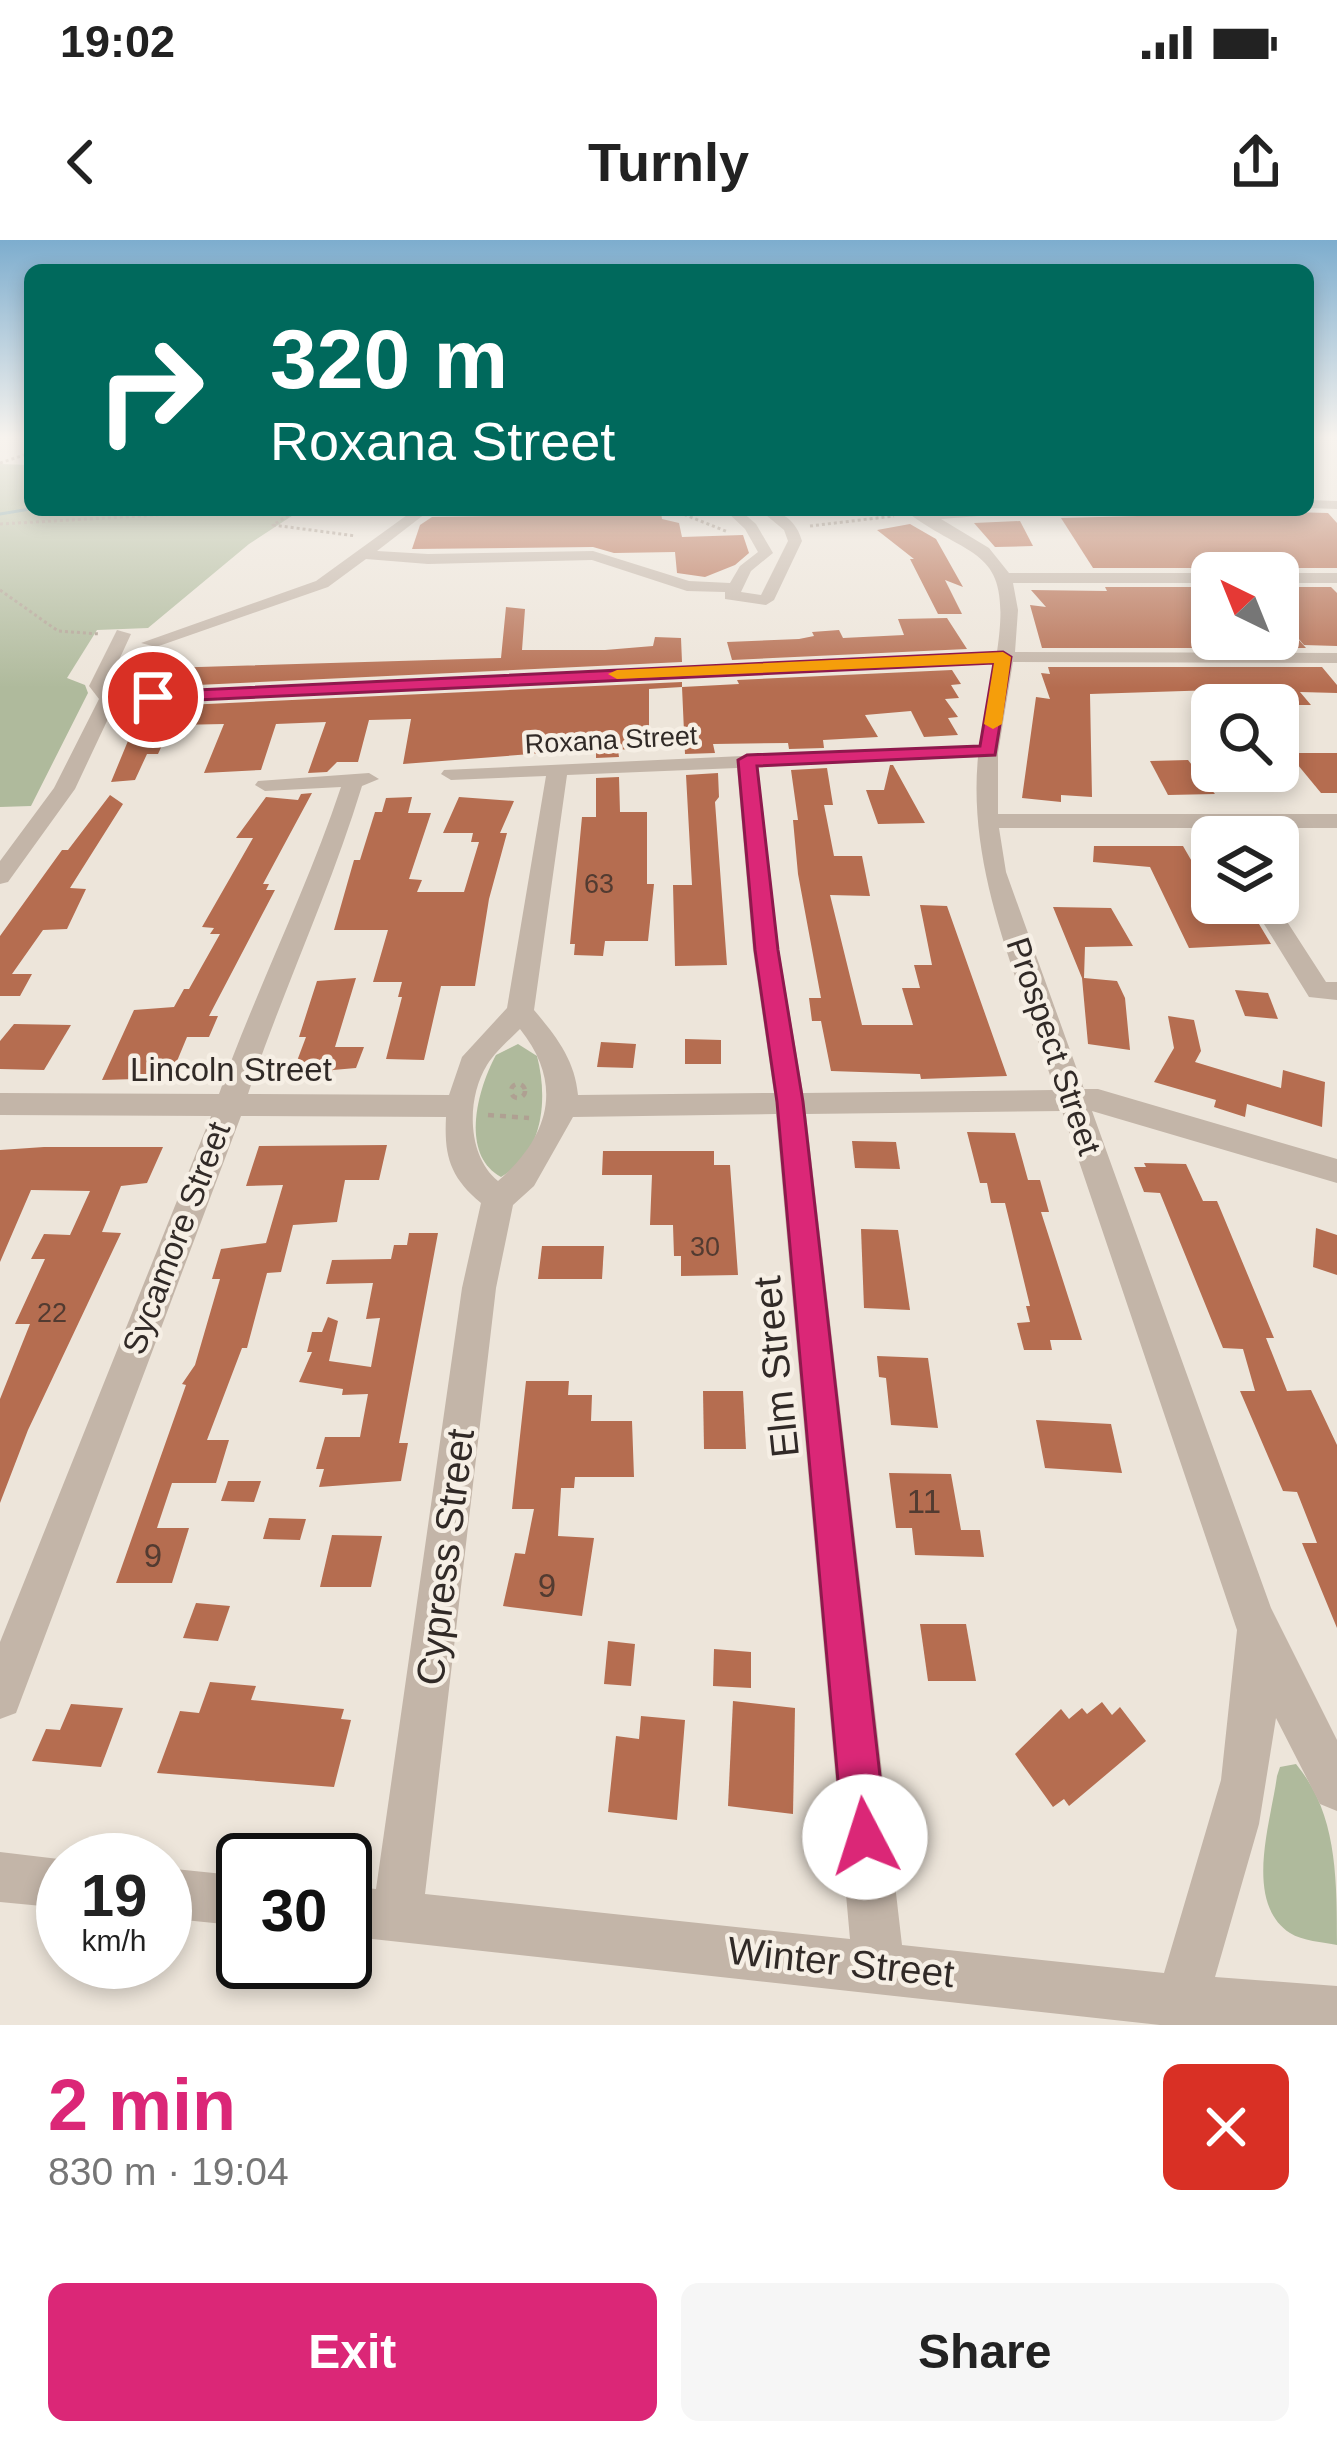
<!DOCTYPE html>
<html lang="en">
<head>
<meta charset="utf-8">
<style>
	:root { --surface:#fff; --page:#f6f6f6; --text:#222; --muted:#767676; --accent:#db2777 }
	body { margin:0; font-family:Arial,sans-serif; background:var(--page); color:var(--text); height:100vh; display:flex; flex-direction:column; font-size:45px; white-space:nowrap }
	* { box-sizing:border-box; margin:0 }
	p { font-size:39px; color:var(--muted) }
	.icon { flex:none; width:66px; height:66px; fill:none; stroke:currentColor; stroke-width:2; stroke-linecap:round; stroke-linejoin:round }
	.map { position:relative; height:1785px; overflow:hidden }
	.sheet { display:flex; flex-direction:column; background:var(--surface); flex:1 }
	.sheet>* { flex:none }
	.banner { position:absolute; left:24px; top:24px; width:1290px; height:252px; border-radius:18px; box-shadow:0 6px 18px #0003; background:#00695c; color:#fff; overflow:hidden }
	.needle { width:78px; rotate:317deg }
	.tools { position:absolute; left:1191px; top:312px; display:grid; gap:24px }
	.tools a { display:grid; place-items:center; width:108px; height:108px; border-radius:18px; background:var(--surface); box-shadow:0 6px 18px #0003; font-size:60px }
	.speed { position:absolute; left:36px; top:1593px; display:flex; gap:24px; font-size:60px; font-weight:700; text-align:center }
	.speed>* { display:grid; place-content:center; width:156px; height:156px; border-radius:50%; background:var(--surface); box-shadow:0 6px 18px #0003; line-height:1 }
	.speed small { font-size:30px; font-weight:400 }
	.speed .limit { border:6px solid #111; border-radius:18px; background:#fff; color:#111 }
	.pin { position:absolute; display:grid; place-items:center; width:102px; height:102px; color:#fff; margin:-51px; border:6px solid #fff; border-radius:50%; box-shadow:0 3px 12px #0007 }
	.me { position:absolute; width:132px; margin:-66px; rotate:355deg; stroke-linejoin:round; filter:drop-shadow(0 0 9px #0008) }
	.turn { display:flex; align-items:center; gap:42px; height:252px; padding:0 48px; font-size:54px }
	.turn .icon { width:156px; height:156px; stroke-width:2.5 }
	.turn b { display:block; font-size:84px; line-height:102px }
	.round { display:grid; place-items:center; flex:none; width:126px; height:126px; border-radius:18px; background:var(--page) }
	.summary { display:flex; align-items:center; justify-content:space-between; height:204px; padding:0 48px }
	h1 { font-size:72px; font-weight:700; line-height:90px; color:var(--accent) }
	.primary-button { display:flex; gap:24px; margin-top:auto; padding:24px 48px }
	.primary-button a { flex:1; height:138px; border-radius:18px; background:var(--accent); color:#fff; font-size:48px; font-weight:700; line-height:138px; text-align:center }
	.primary-button a+a { background:var(--page); color:var(--text) }
	.status { display:flex; justify-content:space-between; align-items:center; height:84px; padding:0 60px; background:var(--surface); direction:ltr }
	.status svg { height:33px; fill:currentColor }
	header { display:flex; justify-content:space-between; align-items:center; height:156px; padding:0 48px; background:var(--surface); font-size:54px; font-weight:700 }
	.map>svg:first-child { display:block }
</style>
</head>
<body>
<div class="status"><b>19:02</b><svg viewBox="0 0 49 12"><path d="M0 12V9h3v3zM5 12V6h3v6zM10 12V3h3v9zM15 12V0h3v12zM26 1h20v11H26zM47 4h2v5h-2z"/></svg></div>
<header><svg class="icon" aria-label="back" viewBox="0 0 24 24"><path d="M15 5l-7 7 7 7"/></svg>Turnly<svg class="icon" aria-label="share" viewBox="0 0 24 24"><path d="M12 15V3M7 8l5-5 5 5M5 13v7h14v-7"/></svg></header>
<div class="map">
<svg width="1337" height="1785" viewBox="0 0 1337 1785">
	<rect width="100%" height="100%" fill="#ede5da"/>
	<g fill="#afba9c">
		<path d="M 0,224 L 30,225 L 30,270 L 301,270 L 249,304 L 148,388 L 97,390 L 67,438 L 85,445 L 88,453 L 31,566 L 0,567 Z"/>
		<path d="M 518,804 L 537,816 C 548,858 544,913 501,937 C 459,914 478,848 496,815 Z"/>
		<path d="M 1296,1524 C 1337,1573 1337,1637 1337,1705 C 1323,1702 1302,1701 1290,1693 C 1243,1662 1271,1582 1277,1536 L 1280,1527 Z"/>
	</g>
	<g fill="none" stroke-linecap="round" stroke-linejoin="round">
		<path stroke="#7da3a6" stroke-width="3" d="M 0,274 L 30,269"/>
	</g>
	<g fill="#b56d50">
		<path d="M 1289,272 L 1328,273 L 1337,283 L 1337,328 L 1093,328 L 1061,278 Z"/>
		<path d="M 661,273 L 662,279 L 679,283 L 682,297 L 743,295 L 749,313 L 735,325 L 705,337 L 677,333 L 675,312 L 614,313 L 593,307 L 412,309 L 420,285 L 432,277 Z"/>
		<path d="M 1020,281 L 1033,306 L 995,307 L 974,283 Z"/>
		<path d="M 910,284 L 936,299 L 963,347 L 945,340 L 962,374 L 938,374 L 910,319 L 914,319 L 877,290 Z"/>
		<path d="M 1105,347 L 1212,347 L 1212,399 L 1298,399 L 1306,408 L 1042,408 L 1030,365 L 1046,367 L 1031,350 L 1107,351 Z"/>
		<path d="M 1278,347 L 1331,347 L 1337,353 L 1337,406 L 1304,405 L 1278,375 Z"/>
		<path d="M 506,367 L 525,369 L 522,410 L 605,410 L 653,406 L 655,397 L 681,398 L 682,422 L 155,447 L 166,428 L 501,418 Z"/>
		<path d="M 947,378 L 967,409 L 732,420 L 727,402 L 799,399 L 814,396 L 812,392 L 839,390 L 843,398 L 904,395 L 898,379 Z"/>
		<path d="M 1048,427 L 1322,427 L 1337,445 L 1337,453 L 1300,452 L 1311,465 L 1258,465 L 1247,449 L 1090,454 L 1092,557 L 1061,555 L 1061,562 L 1022,558 L 1036,457 L 1050,459 L 1041,433 L 1050,434 Z"/>
		<path d="M 952,430 L 961,444 L 951,445 L 959,458 L 945,459 L 958,477 L 948,478 L 958,495 L 924,497 L 911,471 L 865,475 L 878,497 L 823,500 L 824,508 L 789,509 L 788,503 L 713,504 L 715,513 L 685,514 L 682,447 L 739,444 L 737,440 Z"/>
		<path d="M 682,442 L 682,447 L 649,449 L 649,507 L 618,510 L 619,517 L 596,518 L 596,509 L 403,524 L 411,479 L 369,480 L 358,522 L 337,522 L 327,532 L 308,533 L 326,482 L 276,484 L 261,530 L 204,533 L 224,484 L 175,485 L 170,488 L 158,514 L 147,514 L 135,540 L 111,542 L 142,467 Z"/>
		<path d="M 1288,513 L 1337,513 L 1337,553 L 1321,553 Z"/>
		<path d="M 1188,520 L 1215,554 L 1168,555 L 1150,521 Z"/>
		<path d="M 890,525 L 893,525 L 925,583 L 878,584 L 866,550 L 884,550 Z"/>
		<path d="M 827,528 L 833,565 L 824,565 L 834,616 L 862,616 L 870,656 L 830,655 L 862,785 L 913,785 L 902,748 L 920,748 L 914,725 L 932,725 L 920,665 L 947,666 L 1007,836 L 921,839 L 920,834 L 831,831 L 821,781 L 812,781 L 809,758 L 821,758 L 798,634 L 793,580 L 798,580 L 791,530 Z"/>
		<path d="M 718,533 L 719,557 L 715,562 L 727,725 L 675,726 L 673,645 L 692,645 L 686,535 Z"/>
		<path d="M 619,537 L 620,572 L 647,572 L 647,644 L 654,644 L 648,701 L 605,701 L 603,716 L 574,715 L 575,704 L 570,704 L 582,577 L 596,577 L 596,538 Z"/>
		<path d="M 312,553 L 263,644 L 269,644 L 266,650 L 275,650 L 209,776 L 218,776 L 209,797 L 187,797 L 170,838 L 102,840 L 134,770 L 174,767 L 184,749 L 189,749 L 220,694 L 210,694 L 214,688 L 202,687 L 253,598 L 236,598 L 266,557 L 298,560 L 301,554 Z"/>
		<path d="M 110,555 L 123,564 L 70,648 L 86,649 L 67,689 L 43,690 L 12,734 L 32,734 L 20,756 L 0,756 L 0,696 L 62,610 L 68,610 Z"/>
		<path d="M 412,557 L 408,573 L 431,573 L 409,639 L 422,640 L 417,652 L 464,652 L 479,602 L 471,602 L 473,593 L 443,593 L 459,557 L 514,561 L 500,593 L 507,593 L 489,659 L 475,746 L 441,746 L 424,820 L 386,819 L 402,757 L 398,757 L 402,742 L 373,742 L 388,690 L 334,690 L 354,620 L 360,620 L 375,572 L 382,572 L 386,558 Z"/>
		<path d="M 1094,606 L 1183,606 L 1228,684 L 1259,684 L 1271,704 L 1189,708 L 1150,627 L 1093,622 Z"/>
		<path d="M 1053,667 L 1111,668 L 1133,706 L 1085,707 L 1084,738 L 1117,741 L 1125,758 L 1130,810 L 1088,804 L 1082,738 Z"/>
		<path d="M 356,738 L 335,807 L 364,807 L 356,828 L 333,830 L 330,838 L 291,837 L 306,797 L 299,797 L 317,741 Z"/>
		<path d="M 1235,750 L 1268,753 L 1278,779 L 1245,776 Z"/>
		<path d="M 1168,776 L 1194,780 L 1201,811 L 1195,822 L 1281,848 L 1283,830 L 1325,842 L 1322,887 L 1247,864 L 1245,877 L 1214,867 L 1216,860 L 1154,842 L 1174,808 Z"/>
		<path d="M 14,784 L 71,785 L 44,830 L 0,829 L 0,801 Z"/>
		<path d="M 685,799 L 721,800 L 721,824 L 685,824 Z"/>
		<path d="M 601,802 L 636,804 L 633,828 L 597,827 Z"/>
		<path d="M 967,892 L 1015,893 L 1028,940 L 1040,940 L 1049,972 L 1041,972 L 1082,1100 L 1050,1100 L 1052,1110 L 1024,1110 L 1017,1083 L 1030,1082 L 1026,1066 L 1030,1066 L 1005,963 L 991,963 L 987,943 L 980,943 Z"/>
		<path d="M 852,901 L 896,902 L 900,929 L 855,928 Z"/>
		<path d="M 387,905 L 379,940 L 345,940 L 337,982 L 293,985 L 281,1032 L 267,1033 L 247,1108 L 242,1108 L 207,1200 L 229,1200 L 216,1243 L 172,1243 L 157,1288 L 189,1288 L 172,1343 L 116,1343 L 186,1145 L 182,1144 L 195,1125 L 220,1039 L 212,1039 L 221,1009 L 266,1003 L 283,945 L 246,946 L 259,906 Z"/>
		<path d="M 44,907 L 163,907 L 147,943 L 121,946 L 102,992 L 121,993 L 28,1190 L 0,1263 L 0,1159 L 30,1084 L 15,1084 L 45,1019 L 31,1019 L 44,994 L 70,995 L 90,951 L 31,950 L 0,1022 L 0,910 Z"/>
		<path d="M 603,911 L 714,911 L 714,925 L 730,925 L 738,1035 L 681,1036 L 681,1016 L 674,1016 L 673,985 L 650,985 L 652,935 L 602,935 Z"/>
		<path d="M 1144,923 L 1186,924 L 1203,961 L 1217,961 L 1274,1098 L 1266,1098 L 1287,1151 L 1311,1150 L 1337,1205 L 1337,1388 L 1302,1303 L 1317,1303 L 1297,1252 L 1283,1251 L 1240,1151 L 1255,1151 L 1243,1109 L 1223,1108 L 1160,953 L 1144,952 L 1134,927 L 1146,927 Z"/>
		<path d="M 1316,988 L 1337,995 L 1337,1035 L 1313,1027 Z"/>
		<path d="M 861,989 L 898,990 L 910,1070 L 864,1068 Z"/>
		<path d="M 409,993 L 438,993 L 399,1203 L 408,1203 L 401,1241 L 319,1247 L 324,1229 L 316,1229 L 325,1197 L 360,1197 L 368,1154 L 342,1155 L 343,1149 L 299,1142 L 312,1112 L 307,1112 L 312,1092 L 322,1092 L 328,1077 L 338,1081 L 329,1121 L 371,1127 L 380,1078 L 366,1079 L 373,1043 L 326,1044 L 332,1020 L 391,1019 L 394,1005 L 407,1005 Z"/>
		<path d="M 542,1006 L 604,1006 L 602,1039 L 538,1039 Z"/>
		<path d="M 877,1116 L 928,1118 L 938,1188 L 891,1185 L 886,1138 L 879,1137 Z"/>
		<path d="M 526,1141 L 569,1141 L 568,1155 L 592,1155 L 591,1181 L 632,1181 L 634,1237 L 575,1237 L 574,1248 L 561,1248 L 558,1296 L 594,1298 L 582,1376 L 503,1366 L 515,1313 L 525,1314 L 534,1269 L 512,1269 Z"/>
		<path d="M 703,1151 L 743,1151 L 746,1209 L 704,1209 Z"/>
		<path d="M 1036,1180 L 1111,1184 L 1122,1233 L 1045,1228 Z"/>
		<path d="M 889,1233 L 951,1234 L 961,1290 L 980,1290 L 984,1317 L 915,1315 L 912,1288 L 896,1288 Z"/>
		<path d="M 228,1241 L 261,1241 L 254,1262 L 221,1261 Z"/>
		<path d="M 269,1278 L 306,1279 L 300,1300 L 263,1299 Z"/>
		<path d="M 332,1295 L 382,1296 L 371,1347 L 320,1347 Z"/>
		<path d="M 196,1363 L 230,1366 L 218,1401 L 183,1398 Z"/>
		<path d="M 920,1384 L 966,1384 L 976,1441 L 928,1441 Z"/>
		<path d="M 608,1401 L 635,1404 L 631,1446 L 604,1444 Z"/>
		<path d="M 714,1409 L 751,1412 L 751,1448 L 713,1446 Z"/>
		<path d="M 210,1442 L 256,1446 L 251,1460 L 344,1469 L 341,1479 L 351,1480 L 334,1547 L 157,1533 L 180,1471 L 199,1473 Z"/>
		<path d="M 733,1461 L 795,1468 L 793,1574 L 728,1566 Z"/>
		<path d="M 1102,1462 L 1112,1475 L 1120,1467 L 1146,1501 L 1069,1566 L 1064,1559 L 1053,1567 L 1015,1514 L 1061,1469 L 1069,1479 L 1082,1468 L 1087,1474 Z"/>
		<path d="M 71,1464 L 123,1468 L 101,1527 L 32,1521 L 46,1489 L 60,1490 Z"/>
		<path d="M 641,1476 L 685,1480 L 677,1580 L 608,1572 L 616,1496 L 639,1499 Z"/>
	</g>
	<g fill="none" stroke-linecap="round" stroke-linejoin="round">
		<g stroke="#afa092" stroke-width="3" stroke-dasharray="3 3" stroke-linecap="butt">
			<path d="M 0,223 L 30,213"/>
			<path d="M 291,270 L 295,271 L 273,285 L 356,296"/>
			<path d="M 673,270 L 728,292"/>
			<path d="M 0,284 L 248,270"/>
			<path d="M 810,286 L 894,276"/>
			<path d="M 0,350 L 58,391 L 100,394"/>
		</g>
		<g stroke="#afa092" stroke-width="4.5" stroke-dasharray="6 6" stroke-linecap="butt">
			<circle cx="518" cy="851" r="7"/>
			<path d="M 488,875 L 529,878"/>
		</g>
		<g fill="#c3b5a8" fill-rule="evenodd">
			<path d="M 1308,260 L 1337,261 L 1337,269 L 1308,268 Z"/>
			<path d="M 414,270 L 430,270 L 377,311 L 428,314 L 593,311 L 689,341 L 730,343 L 740,326 L 758,312 L 745,289 L 725,270 L 740,270 L 756,284 L 773,313 L 751,331 L 741,352 L 761,355 L 788,301 L 784,290 L 760,270 C 782,270 796,280 802,301 L 774,360 L 766,365 L 725,359 L 725,352 L 687,351 L 592,320 L 428,324 L 366,319 L 328,347 L 156,407 L 141,403 L 316,341 Z"/>
			<path d="M 904,270 L 1058,270 L 941,279 L 989,308 L 1009,333 L 1212,333 L 1212,343 L 1013,343 L 1018,370 L 1015,412 L 1337,413 L 1337,423 L 1013,422 L 998,513 L 998,574 L 1337,574 L 1337,588 L 999,588 L 1006,632 L 1084,849 L 1098,849 L 1337,919 L 1337,943 L 1092,871 L 1271,1368 L 1337,1500 L 1337,1571 L 1320,1564 L 1276,1478 L 1259,1584 L 1215,1737 L 1337,1746 L 1337,1785 L 1160,1785 L 345,1696 L 345,1646 L 376,1649 L 462,1048 L 481,963 C 450,937 444,916 446,877 L 241,876 L 22,1457 L 16,1473 L 0,1479 L 0,1402 L 211,876 L 0,875 L 0,853 L 219,854 C 256,750 306,652 341,547 L 265,551 L 255,545 L 258,541 L 369,533 L 379,539 L 362,546 C 330,651 283,750 248,854 L 449,855 L 462,817 L 507,768 L 546,536 L 451,540 L 441,534 L 444,530 L 979,505 L 996,423 L 115,464 L 75,549 L 8,642 L 0,644 L 0,621 L 54,548 L 99,459 L 89,446 L 117,390 L 131,394 L 107,446 L 113,453 L 997,412 C 1013,304 972,322 904,270 ZM 978,517 C 967,632 1019,741 1055,850 L 803,853 L 779,710 L 758,527 ZM 737,528 L 753,710 L 774,853 L 578,855 C 575,820 556,796 534,770 L 567,535 ZM 520,789 C 564,844 550,896 498,941 C 467,916 466,859 487,825 C 495,812 509,800 520,789 ZM 1062,871 L 1237,1390 L 1221,1540 L 1164,1733 L 902,1705 L 806,874 ZM 776,874 L 850,1699 L 425,1654 L 496,1048 L 513,965 L 534,946 L 573,877 Z"/>
			<rect x="1278" y="333" width="59" height="10"/>
			<path d="M 1251,663 L 1275,663 L 1326,742 L 1337,742 L 1337,760 L 1309,757 Z"/>
			<path d="M 0,1612 L 67,1620 L 63,1620 L 63,1668 L 0,1662 Z"/>
			<path d="M 165,1628 L 243,1636 L 243,1686 L 165,1678 Z"/>
		</g>
	</g>
	<linearGradient id="sky" x2="0" y2="1"><stop stop-color="#7dadce"/><stop offset="0.44" stop-color="#f7f3ee"/><stop offset="1" stop-color="#f7f3ee" stop-opacity="0"/></linearGradient>
	<rect width="1337" height="448" fill="url(#sky)"/>
	<path fill="#db2777" stroke="#8e194d" stroke-width="3" d="M 1003,412 L 1011,417 L 995,515 L 757,526 L 778,710 L 803,862 L 887,1597 L 881,1612 L 865,1619 L 850,1612 L 843,1597 L 777,862 L 755,710 L 738,520 L 747,515 L 980,506 L 994,423 L 153,462 L 144,457 L 153,452 Z"/>
	<path fill="#f59e0b" d="M 1003,412 L 1011,417 L 1002,484 L 993,489 L 984,484 L 994,423 L 617,439 L 608,434 L 617,430 Z"/>
	<g text-anchor="middle" dominant-baseline="central" stroke-width="9" stroke-linejoin="round" paint-order="stroke">
		<g font-size="27" fill="#312a27" stroke="#f6efe5">
			<text transform="translate(611 500) rotate(-3)">Roxana Street</text>
		</g>
		<g font-size="27" fill="#523b31">
			<text x="599" y="644">63</text>
			<text x="705" y="1007">30</text>
			<text x="52" y="1073">22</text>
		</g>
		<g font-size="33" fill="#312a27" stroke="#f6efe5">
			<text transform="translate(1054 806) rotate(71)">Prospect Street</text>
			<text x="231" y="829">Lincoln Street</text>
			<text transform="translate(176 998) rotate(-69)">Sycamore Street</text>
		</g>
		<g font-size="33" fill="#523b31">
			<text x="924" y="1261">11</text>
			<text x="153" y="1315">9</text>
			<text x="547" y="1345">9</text>
		</g>
		<g font-size="39" fill="#312a27" stroke="#f6efe5">
			<text transform="translate(776 1127) rotate(-96)">Elm Street</text>
			<text transform="translate(445 1317) rotate(-83)">Cypress Street</text>
			<text transform="translate(841 1722) rotate(6)">Winter Street</text>
		</g>
	</g>
</svg>
<div class="tools">
<a><svg class="needle" viewBox="-14 -14 28 28"><path d="M0-13l5 13h-10z" fill="#e53935"/><path d="M0 13l5-13h-10z" fill="#767676"/></svg></a>
<a><svg class="icon" aria-label="search" viewBox="0 0 24 24"><circle cx="10" cy="10" r="6"/><path d="M15 15l6 6"/></svg></a>
<a><svg class="icon" aria-label="layers" viewBox="0 0 24 24"><path d="M12 4l9 5-9 5-9-5zM3 14l9 5 9-5"/></svg></a>
</div>
<div class="speed"><div>19<small>km/h</small></div><div class="limit">30</div></div>
<div class="pin" style="left:153px;top:457px;background:#d93025"><svg class="icon" aria-label="arrive" viewBox="0 0 24 24"><path d="M6 21V4h12l-3 4 3 4H6"/></svg></div>
<svg class="me" style="left:865px;top:1597px" viewBox="-20 -20 40 40"><circle r="19" fill="#fff"/><path d="M0-13L10 11 0 6-10 11z" fill="#db2777"/></svg>
<div class="banner">
<div class="turn"><svg class="icon" aria-label="right" viewBox="0 0 24 24"><path d="M7 20v-9h11M14 6l5 5-5 5"/></svg><div><b>320 m</b>Roxana Street</div></div>
</div>
</div>
<section class="sheet">
<div class="summary"><div><h1>2 min</h1><p>830 m · 19:04</p></div><a class="round" style="background:#d93025;color:#fff"><svg class="icon" aria-label="close" viewBox="0 0 24 24"><path d="M6 6l12 12M18 6L6 18"/></svg></a></div>
<div class="primary-button"><a>Exit</a><a>Share</a></div>
</section>
</body>
</html>
